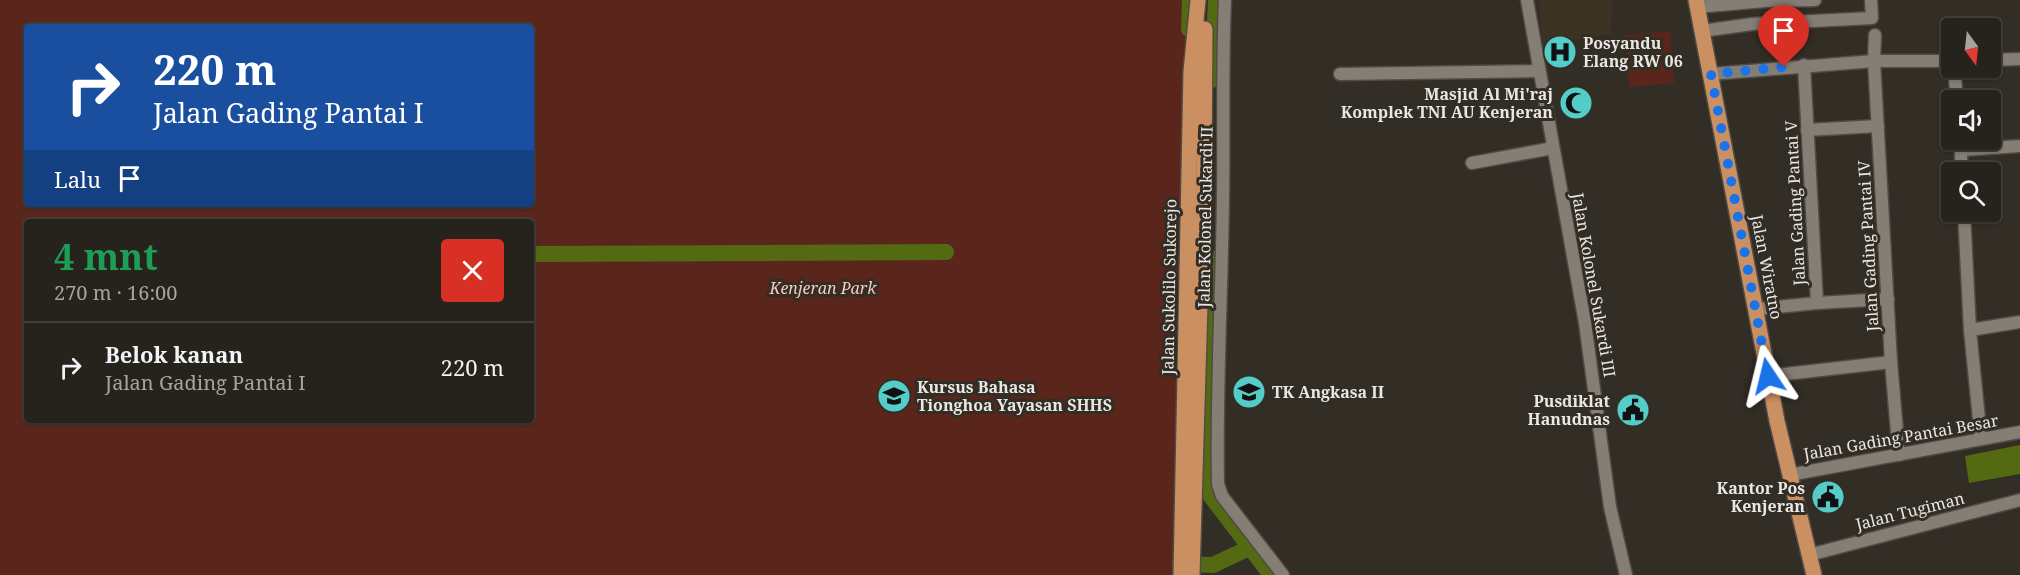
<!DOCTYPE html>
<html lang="id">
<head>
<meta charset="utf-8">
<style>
	:root { --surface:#26221c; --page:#2e2a25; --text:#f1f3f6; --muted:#a4a4a3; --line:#423f3b }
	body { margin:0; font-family:"Noto Serif",serif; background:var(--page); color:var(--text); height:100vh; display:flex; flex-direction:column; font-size:22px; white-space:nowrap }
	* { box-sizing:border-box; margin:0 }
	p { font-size:20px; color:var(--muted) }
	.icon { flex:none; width:33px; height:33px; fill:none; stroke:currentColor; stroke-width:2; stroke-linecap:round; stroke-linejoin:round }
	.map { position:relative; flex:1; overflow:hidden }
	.sheet { position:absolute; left:24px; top:219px; width:510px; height:204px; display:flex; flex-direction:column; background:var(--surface); border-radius:6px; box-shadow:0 2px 4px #0004,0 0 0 2px var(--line) }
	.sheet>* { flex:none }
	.hud { position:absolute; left:24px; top:24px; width:510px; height:183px; border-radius:6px; box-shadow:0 2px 4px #0004,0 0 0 2px var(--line); background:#1a4fa0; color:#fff; overflow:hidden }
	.needle { width:39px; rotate:165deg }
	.buttons { position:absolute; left:1941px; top:18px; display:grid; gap:12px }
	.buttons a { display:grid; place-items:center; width:60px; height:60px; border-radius:6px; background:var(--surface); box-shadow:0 2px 4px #0004,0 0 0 2px var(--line); font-size:30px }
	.pin { position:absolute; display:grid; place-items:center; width:51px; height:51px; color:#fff; margin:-62px -26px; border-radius:50% 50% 50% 0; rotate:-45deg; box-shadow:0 0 6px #0007 }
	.pin .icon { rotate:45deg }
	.me { position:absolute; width:66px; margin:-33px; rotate:350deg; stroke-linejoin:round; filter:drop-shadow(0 0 4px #0008) }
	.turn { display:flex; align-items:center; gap:21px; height:126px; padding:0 30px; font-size:27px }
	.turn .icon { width:78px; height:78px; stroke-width:2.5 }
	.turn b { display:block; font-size:42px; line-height:51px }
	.then { display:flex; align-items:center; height:57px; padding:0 30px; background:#0003; gap:12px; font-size:22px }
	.round { display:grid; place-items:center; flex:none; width:63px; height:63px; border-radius:6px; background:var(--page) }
	.head { display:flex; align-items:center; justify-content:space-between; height:102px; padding:0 30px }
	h1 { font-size:36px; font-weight:700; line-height:45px; color:#1e9e55 }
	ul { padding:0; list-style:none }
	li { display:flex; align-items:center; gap:18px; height:90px; padding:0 30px; border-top:2px solid var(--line) }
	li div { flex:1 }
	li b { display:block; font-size:22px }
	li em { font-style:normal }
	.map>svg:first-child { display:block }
</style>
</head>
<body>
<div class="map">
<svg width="2020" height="575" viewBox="0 0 2020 575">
	<rect width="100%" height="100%" fill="#322d25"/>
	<path fill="#3c3325" d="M 1539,0 L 1612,0 L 1611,34 L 1543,45 Z"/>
	<g fill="#5a261c" fill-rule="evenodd">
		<path d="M 0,0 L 1200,0 L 1187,575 L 0,575 ZM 27,27 L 531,27 L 531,204 L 27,204 ZM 27,222 L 531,222 L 531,420 L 27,420 Z"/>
		<path d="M 1670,31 L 1674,83 L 1629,87 L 1625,35 Z"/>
	</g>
	<path fill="#546a12" d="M 2020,445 L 2020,474 L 1969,483 L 1965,456 Z"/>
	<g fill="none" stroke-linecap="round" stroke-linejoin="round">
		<g stroke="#546a12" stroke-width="16">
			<path d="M 1189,29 L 1190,0"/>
			<path d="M 1212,80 L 1216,0"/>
			<path d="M 531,254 L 946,252"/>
			<path d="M 1208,256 L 1206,490 L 1271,575"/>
			<path d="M 1180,564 L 1213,565 L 1249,548"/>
		</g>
		<defs>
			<g id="minor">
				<path d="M 1225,0 C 1222,66 1224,131 1223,196 C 1222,292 1216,388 1218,484 L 1222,496 L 1283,575"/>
				<path d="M 1527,0 L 1585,323 L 1610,507 L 1626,575"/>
				<path d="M 1697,7 L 1765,1 L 1815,0"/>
				<path d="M 1702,31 L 1752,24 L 1872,18 L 1871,0"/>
				<path d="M 1875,35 L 1874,61 L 1891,362 L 1899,455"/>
				<path d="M 1990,60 L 2020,59"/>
				<path d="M 1804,65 L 1817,303"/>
				<path d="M 1954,68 L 1957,100"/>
				<path d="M 1340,74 L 1539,71"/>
				<path d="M 1711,74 L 1874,61 L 1952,61"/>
				<path d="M 1807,130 L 1878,126"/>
				<path d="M 1960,140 L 1962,172"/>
				<path d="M 1961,150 L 2020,146"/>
				<path d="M 1472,163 L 1553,148"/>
				<path d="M 1964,212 L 1970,330 L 1981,439"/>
				<path d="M 1757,309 L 1817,303 L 1888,299"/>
				<path d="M 1970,330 L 2020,322"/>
				<path d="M 1768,376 L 1891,362"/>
				<path d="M 1789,475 L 2020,432"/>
				<path d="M 1809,555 L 2020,500"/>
			</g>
			<g id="major">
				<path d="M 1696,0 L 1777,421 L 1814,575"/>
				<path d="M 1181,575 L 1191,72 L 1198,0"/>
				<path d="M 1192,575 L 1204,169 L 1205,29"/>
			</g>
		</defs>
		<use href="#minor" stroke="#504b45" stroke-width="15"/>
		<use href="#major" stroke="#504b45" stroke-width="18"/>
		<use href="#minor" stroke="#847e75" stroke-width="12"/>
		<use href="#major" stroke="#cb9062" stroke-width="15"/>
	</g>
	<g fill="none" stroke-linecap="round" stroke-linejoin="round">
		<path stroke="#1a73e8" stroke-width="10" stroke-dasharray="0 18" d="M 1768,376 L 1711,74 L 1784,67"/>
	</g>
	<defs>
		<symbol id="hospital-disc" viewBox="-11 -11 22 22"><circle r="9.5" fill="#54cdc8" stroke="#322d25"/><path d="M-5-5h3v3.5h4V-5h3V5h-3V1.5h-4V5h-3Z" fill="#111"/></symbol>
		<symbol id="mosque-disc" viewBox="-11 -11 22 22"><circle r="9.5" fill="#54cdc8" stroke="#322d25"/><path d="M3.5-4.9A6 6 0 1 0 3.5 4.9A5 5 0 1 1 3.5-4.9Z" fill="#111"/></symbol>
		<symbol id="school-disc" viewBox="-11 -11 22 22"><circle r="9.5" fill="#54cdc8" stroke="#322d25"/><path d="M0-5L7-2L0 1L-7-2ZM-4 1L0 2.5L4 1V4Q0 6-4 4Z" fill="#111"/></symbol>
		<symbol id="university-disc" viewBox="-11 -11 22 22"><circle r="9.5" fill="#54cdc8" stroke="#322d25"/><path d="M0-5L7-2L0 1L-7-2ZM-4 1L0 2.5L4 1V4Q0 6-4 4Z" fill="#111"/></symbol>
		<symbol id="civic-disc" viewBox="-11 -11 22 22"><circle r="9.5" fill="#54cdc8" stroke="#322d25"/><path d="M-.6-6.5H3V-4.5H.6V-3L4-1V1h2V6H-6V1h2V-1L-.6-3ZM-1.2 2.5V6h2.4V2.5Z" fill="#111"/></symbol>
	</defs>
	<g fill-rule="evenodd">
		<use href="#hospital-disc" x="1541" y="33" width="38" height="38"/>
		<use href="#mosque-disc" x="1557" y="84" width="38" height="38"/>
		<use href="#school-disc" x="1230" y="373" width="38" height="38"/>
		<use href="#university-disc" x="875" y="377" width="38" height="38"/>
		<use href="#civic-disc" x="1614" y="391" width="38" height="38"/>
		<use href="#civic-disc" x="1809" y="478" width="38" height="38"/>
	</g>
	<g text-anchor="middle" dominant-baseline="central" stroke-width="6" stroke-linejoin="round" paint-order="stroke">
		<g font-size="16" font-weight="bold" fill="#eae6e1" stroke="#322d25" text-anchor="start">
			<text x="1583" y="43">Posyandu<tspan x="1583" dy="18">Elang RW 06</tspan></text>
			<text x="1553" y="94" text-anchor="end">Masjid Al Mi'raj<tspan x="1553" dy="18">Komplek TNI AU Kenjeran</tspan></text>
			<text x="917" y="387">Kursus Bahasa<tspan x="917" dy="18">Tionghoa Yayasan SHHS</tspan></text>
			<text x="1272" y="392">TK Angkasa II</text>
			<text x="1610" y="401" text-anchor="end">Pusdiklat<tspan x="1610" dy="18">Hanudnas</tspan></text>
			<text x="1805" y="488" text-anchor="end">Kantor Pos<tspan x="1805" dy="18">Kenjeran</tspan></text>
		</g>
		<g font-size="16" fill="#eae6e1" stroke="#322d25">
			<text transform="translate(1795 203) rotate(-93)">Jalan Gading Pantai V</text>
			<text transform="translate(1205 217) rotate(-89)">Jalan Kolonel Sukardi II</text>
			<text transform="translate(1868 246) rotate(-93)">Jalan Gading Pantai IV</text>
			<text transform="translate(1767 267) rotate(79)">Jalan Wiratno</text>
			<text transform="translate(1594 285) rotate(80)">Jalan Kolonel Sukardi III</text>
			<text transform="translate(1169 287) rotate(-89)">Jalan Sukolilo Sukorejo</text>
			<text transform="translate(1901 437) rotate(-10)">Jalan Gading Pantai Besar</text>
			<text transform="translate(1910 511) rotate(-14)">Jalan Tugiman</text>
		</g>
		<g font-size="16" font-style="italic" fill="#f9c9bf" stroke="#322d25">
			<text x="823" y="288">Kenjeran Park</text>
		</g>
	</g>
</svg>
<div class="buttons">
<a><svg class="needle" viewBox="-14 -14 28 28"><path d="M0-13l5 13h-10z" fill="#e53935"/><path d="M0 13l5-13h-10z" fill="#a4a4a3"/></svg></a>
<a><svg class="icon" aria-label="sound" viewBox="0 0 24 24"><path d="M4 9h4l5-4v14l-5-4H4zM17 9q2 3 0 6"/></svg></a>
<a><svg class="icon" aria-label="search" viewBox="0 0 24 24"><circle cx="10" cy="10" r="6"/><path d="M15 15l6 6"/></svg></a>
</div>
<div class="pin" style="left:1784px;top:67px;background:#d93025"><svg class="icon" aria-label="arrive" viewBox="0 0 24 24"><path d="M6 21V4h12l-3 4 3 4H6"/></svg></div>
<svg class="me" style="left:1768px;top:376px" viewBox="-20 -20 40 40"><path d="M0-17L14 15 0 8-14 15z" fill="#1a73e8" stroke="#fff" stroke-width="4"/></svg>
<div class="hud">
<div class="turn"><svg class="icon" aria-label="right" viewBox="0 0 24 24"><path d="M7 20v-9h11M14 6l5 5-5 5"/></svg><div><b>220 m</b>Jalan Gading Pantai I</div></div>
<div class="then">Lalu<svg class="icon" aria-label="arrive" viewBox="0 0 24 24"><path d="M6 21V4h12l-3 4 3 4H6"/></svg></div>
</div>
<section class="sheet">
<div class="head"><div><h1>4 mnt</h1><p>270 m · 16:00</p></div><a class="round" style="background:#d93025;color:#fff"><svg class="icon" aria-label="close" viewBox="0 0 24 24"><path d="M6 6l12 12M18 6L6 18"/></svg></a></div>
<ul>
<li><svg class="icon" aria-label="right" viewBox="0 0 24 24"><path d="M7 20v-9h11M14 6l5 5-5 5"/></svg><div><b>Belok kanan</b><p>Jalan Gading Pantai I</p></div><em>220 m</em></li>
</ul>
</section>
</div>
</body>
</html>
